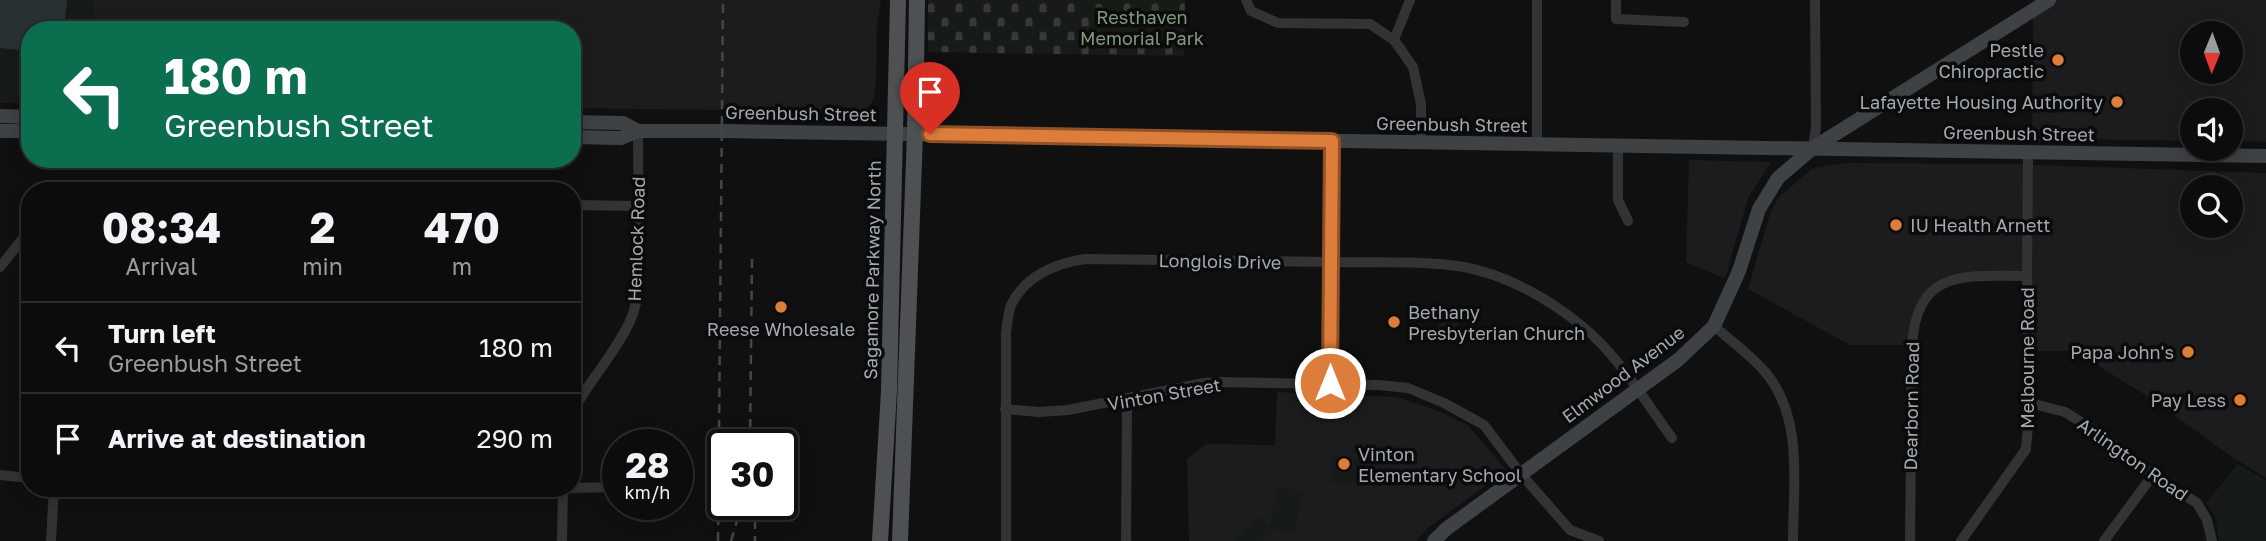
<!DOCTYPE html>
<html lang="en">
<head>
<meta charset="utf-8">
<style>
	:root { --surface:#0c0c0d; --page:#151516; --text:#f1f3f6; --muted:#9a9b9d; --line:#2c2c2e }
	body { margin:0; font-family:"Golos Text",sans-serif; background:var(--page); color:var(--text); height:100vh; display:flex; flex-direction:column; font-size:26px; white-space:nowrap }
	* { box-sizing:border-box; margin:0 }
	p { font-size:23px; color:var(--muted) }
	.icon { flex:none; width:38px; height:38px; fill:none; stroke:currentColor; stroke-width:2; stroke-linecap:round; stroke-linejoin:round }
	.map { position:relative; flex:1; overflow:hidden }
	.side { position:absolute; left:21px; top:182px; width:560px; height:315px; display:flex; flex-direction:column; background:var(--surface); border-radius:28px; box-shadow:0 4px 18px #0003,0 0 0 2px var(--line) }
	.side>* { flex:none }
	.top-card { position:absolute; left:21px; top:21px; width:560px; height:147px; border-radius:28px; box-shadow:0 4px 18px #0003,0 0 0 2px var(--line); background:#0b6e4f; color:#fff; overflow:hidden }
	.needle { width:46px; rotate:181deg }
	.fabs { position:absolute; left:2180px; top:21px; display:grid; gap:14px }
	.fabs a { display:grid; place-items:center; width:63px; height:63px; border-radius:50%; background:var(--surface); box-shadow:0 4px 18px #0003,0 0 0 2px var(--line); font-size:35px }
	.speed { position:absolute; left:602px; top:429px; display:flex; gap:14px; font-size:35px; font-weight:700; text-align:center }
	.speed>* { display:grid; place-content:center; width:91px; height:91px; border-radius:50%; background:var(--surface); box-shadow:0 4px 18px #0003,0 0 0 2px var(--line); line-height:1 }
	.speed small { font-size:18px; font-weight:400 }
	.speed .limit { border:4px solid #111; border-radius:10px; background:#fff; color:#111 }
	.pin { position:absolute; display:grid; place-items:center; width:60px; height:60px; color:#fff; margin:-72px -30px; border-radius:50% 50% 50% 0; rotate:-45deg; box-shadow:0 0 7px #0007 }
	.pin .icon { rotate:45deg }
	.me { position:absolute; width:77px; margin:-38px; rotate:0deg; stroke-linejoin:round; filter:drop-shadow(0 0 5px #0008) }
	.turn { display:flex; align-items:center; gap:24px; height:147px; padding:0 28px; font-size:32px }
	.turn .icon { width:91px; height:91px; stroke-width:2.5 }
	.turn b { display:block; font-size:49px; line-height:60px }
	.eta { display:flex; justify-content:space-evenly; align-items:center; height:119px; text-align:center }
	.eta b { font-size:42px; font-weight:700; line-height:49px }
	ul { padding:0; list-style:none }
	li { display:flex; align-items:center; gap:21px; height:91px; padding:0 28px; border-top:2px solid var(--line) }
	li div { flex:1 }
	li b { display:block; font-size:26px }
	li em { font-style:normal }
	.map>svg:first-child { display:block }
</style>
</head>
<body>
<div class="map">
<svg width="2266" height="541" viewBox="0 0 2266 541">
	<defs>
		<pattern id="cemetery-stones" width="16" height="16" patternUnits="userSpaceOnUse" patternTransform="scale(1.75)"><rect width="16" height="16" fill="#171b17"/><path d="M2 7V4a2 2 0 0 1 4 0v3zM10 15v-3a2 2 0 0 1 4 0v3z" fill="#363936"/></pattern>
	</defs>
	<rect width="100%" height="100%" fill="#101011"/>
	<g fill="#1c1c1e" fill-rule="evenodd">
		<path d="M 93,0 L 881,0 L 877,26 L 876,78 L 874,98 L 867,110 L 843,112 L 572,108 L 572,30 L 92,30 Z"/>
		<path d="M 2049,0 L 2266,0 L 2266,142 L 2231,141 L 2231,110 L 2193,110 L 2193,141 L 2079,139 L 2056,143 L 2032,142 L 2033,10 ZM 2193,33 L 2231,33 L 2231,72 L 2193,72 Z"/>
		<path d="M 1689,160 L 1771,162 L 1748,198 L 1725,279 L 1686,262 Z"/>
		<path d="M 1846,163 L 2013,164 L 2266,173 L 2266,478 L 2229,455 L 2152,399 L 2074,351 L 2029,351 L 2027,276 L 1963,276 L 1924,301 L 1912,345 L 1850,345 L 1748,289 L 1769,217 L 1779,197 L 1813,168 ZM 2193,187 L 2231,187 L 2231,226 L 2193,226 Z"/>
		<path d="M 1277,392 L 1395,397 L 1431,408 L 1468,425 L 1505,469 L 1504,472 L 1428,528 L 1416,541 L 1189,541 L 1187,459 L 1206,444 L 1275,445 Z"/>
	</g>
	<path fill="url(#cemetery-stones)" d="M 928,0 L 1185,0 L 1184,56 L 928,52 Z"/>
	<g fill="#171b17">
		<path d="M 0,0 L 93,0 L 92,30 L 30,30 L 30,103 L 0,103 Z"/>
		<path d="M 1441,317 L 1459,322 L 1454,342 L 1436,337 Z"/>
		<path d="M 1334,455 L 1362,459 L 1358,486 L 1330,482 Z"/>
		<path d="M 2238,464 L 2266,480 L 2266,541 L 2219,541 L 2215,515 L 2206,503 Z"/>
		<path d="M 1278,487 L 1303,492 L 1294,534 L 1273,529 L 1262,541 L 1236,541 L 1258,516 L 1269,527 Z"/>
	</g>
	<path fill="#283133" d="M 0,0 L 67,0 L 64,30 L 30,30 L 30,51 L 0,48 Z"/>
	<g fill="none" stroke-linecap="round" stroke-linejoin="round">
		<g stroke="#313335" stroke-width="10">
			<path d="M 1246,0 L 1251,11 L 1278,23 L 1370,24 L 1394,40 L 1413,67 L 1421,104 L 1421,143"/>
			<path d="M 1616,0 L 1616,19 L 1684,22"/>
			<path d="M 1394,40 L 1410,0"/>
			<path d="M 1537,145 L 1537,0"/>
			<path d="M 1618,146 L 1618,200 L 1628,221"/>
			<path d="M 1813,148 L 1816,127 L 1815,0"/>
			<path d="M 572,205 L 639,206"/>
			<path d="M 0,267 L 30,230"/>
			<path d="M 1714,326 C 1731,341 1751,355 1766,373 C 1804,419 1793,486 1793,541"/>
			<path d="M 572,383 L 584,391"/>
			<path d="M 1330,383 L 1332,141"/>
			<path d="M 1124,399 L 1127,408 L 1126,541"/>
			<path d="M 2030,403 L 2065,412 L 2097,432 L 2153,475 L 2197,503 L 2207,520 L 2212,541"/>
			<path d="M 1005,409 L 1039,412 L 1068,410 L 1204,383 L 1219,382 L 1378,385 L 1408,388 L 1444,403 L 1484,425 L 1521,474 L 1570,530 L 1599,541"/>
			<path d="M 572,413 C 589,380 616,353 631,319 C 635,310 636,300 639,292 L 638,131"/>
			<path d="M 0,475 L 30,478"/>
			<path d="M 572,488 L 618,487"/>
			<path d="M 51,541 L 54,488"/>
			<path d="M 562,541 L 563,488"/>
			<path d="M 1006,541 L 1006,333 C 1007,325 1008,313 1011,305 C 1025,276 1056,263 1085,259 C 1169,260 1253,261 1336,262 C 1378,263 1422,260 1464,267 C 1507,275 1549,299 1582,326 C 1619,356 1644,400 1672,438"/>
			<path d="M 1910,541 L 1912,345 C 1917,267 1967,276 2027,276"/>
			<path d="M 1961,541 L 2026,449 L 2030,403 L 2027,276 L 2028,153"/>
			<path d="M 2104,541 L 2153,475"/>
		</g>
		<g stroke="#3f4245" stroke-width="14">
			<path d="M 0,116 L 30,117"/>
			<path d="M 572,122 L 623,123 L 638,131"/>
			<path d="M 0,131 L 30,131"/>
			<path d="M 572,137 L 621,138 L 638,131 L 722,131 L 2266,156"/>
			<path d="M 1434,541 L 1446,529 L 1678,360 L 1714,326 L 1739,271 L 1759,209 L 1778,178 L 1813,148 L 2049,0"/>
		</g>
		<g stroke="#4e5154" stroke-width="16">
			<path d="M 880,541 L 889,391 L 898,0"/>
			<path d="M 900,541 L 915,134 L 917,0"/>
		</g>
		<g stroke="#44474a" stroke-width="2.5" stroke-dasharray="9 7" stroke-linecap="butt">
			<path d="M 750,444 L 752,259"/>
			<path d="M 755,504 L 755,541"/>
			<path d="M 718,541 L 723,0"/>
			<path d="M 731,541 L 742,504"/>
		</g>
	</g>
	<g fill="none" stroke-linecap="round" stroke-linejoin="round">
		<defs>
			<path id="route" d="M 930,134 L 1332,141 L 1330,383"/>
		</defs>
		<use href="#route" stroke="#905127" stroke-width="18"/>
		<use href="#route" stroke="#dd7d3c" stroke-width="12"/>
	</g>
	<g fill="#dd7d3c" stroke="#0b0b0c" stroke-width="2.5">
		<circle cx="2058" cy="60" r="7"/>
		<circle cx="2117" cy="102" r="7"/>
		<circle cx="1896" cy="225" r="7"/>
		<circle cx="781" cy="307" r="7"/>
		<circle cx="1394" cy="322" r="7"/>
		<circle cx="2188" cy="352" r="7"/>
		<circle cx="2240" cy="400" r="7"/>
		<circle cx="1344" cy="464" r="7"/>
	</g>
	<g text-anchor="middle" dominant-baseline="central" stroke-width="7" stroke-linejoin="round" paint-order="stroke">
		<g font-size="18" fill="#819a7b" stroke="#0b0b0c">
			<text x="1142" y="17">Resthaven<tspan x="1142" dy="21">Memorial Park</tspan></text>
		</g>
		<g font-size="18" fill="#a2aab0" stroke="#0b0b0c" text-anchor="end">
			<text x="2044" y="50">Pestle<tspan x="2044" dy="21">Chiropractic</tspan></text>
			<text x="2103" y="102">Lafayette Housing Authority</text>
			<text x="1910" y="225" text-anchor="start">IU Health Arnett</text>
			<text x="1408" y="312" text-anchor="start">Bethany<tspan x="1408" dy="21">Presbyterian Church</tspan></text>
			<text x="781" y="329" text-anchor="middle">Reese Wholesale</text>
			<text x="2174" y="352">Papa John's</text>
			<text x="2226" y="400">Pay Less</text>
			<text x="1358" y="454" text-anchor="start">Vinton<tspan x="1358" dy="21">Elementary School</tspan></text>
		</g>
		<g font-size="18" fill="#a2aab0" stroke="#0b0b0c">
			<text transform="translate(801 113) rotate(1)">Greenbush Street</text>
			<text transform="translate(1452 124) rotate(1)">Greenbush Street</text>
			<text transform="translate(2019 133) rotate(1)">Greenbush Street</text>
			<text transform="translate(636 239) rotate(-88)">Hemlock Road</text>
			<text transform="translate(1220 261) rotate(1)">Longlois Drive</text>
			<text transform="translate(872 270) rotate(-89)">Sagamore Parkway North</text>
			<text transform="translate(2027 358) rotate(-90)">Melbourne Road</text>
			<text transform="translate(1623 374) rotate(-37)">Elmwood Avenue</text>
			<text transform="translate(1164 394) rotate(-10)">Vinton Street</text>
			<text transform="translate(1911 406) rotate(-89)">Dearborn Road</text>
			<text transform="translate(2133 459) rotate(35)">Arlington Road</text>
		</g>
	</g>
</svg>
<div class="fabs">
<a><svg class="needle" viewBox="-14 -14 28 28"><path d="M0-13l5 13h-10z" fill="#e53935"/><path d="M0 13l5-13h-10z" fill="#9a9b9d"/></svg></a>
<a><svg class="icon" aria-label="sound" viewBox="0 0 24 24"><path d="M4 9h4l5-4v14l-5-4H4zM17 9q2 3 0 6"/></svg></a>
<a><svg class="icon" aria-label="search" viewBox="0 0 24 24"><circle cx="10" cy="10" r="6"/><path d="M15 15l6 6"/></svg></a>
</div>
<div class="speed"><div>28<small>km/h</small></div><div class="limit">30</div></div>
<div class="pin" style="left:930px;top:134px;background:#d93025"><svg class="icon" aria-label="arrive" viewBox="0 0 24 24"><path d="M6 21V4h12l-3 4 3 4H6"/></svg></div>
<svg class="me" style="left:1330px;top:383px" viewBox="-20 -20 40 40"><circle r="17" fill="#dd7d3c" stroke="#fff" stroke-width="3"/><path d="M0-11L8 9 0 5-8 9z" fill="#fff"/></svg>
<div class="top-card">
<div class="turn"><svg class="icon" aria-label="left" viewBox="0 0 24 24"><path d="M17 20v-9H6M10 6l-5 5 5 5"/></svg><div><b>180 m</b>Greenbush Street</div></div>
</div>
<section class="side">
<div class="eta">
<div><b>08:34</b><p>Arrival</p></div>
<div><b>2</b><p>min</p></div>
<div><b>470</b><p>m</p></div>
</div>
<ul>
<li><svg class="icon" aria-label="left" viewBox="0 0 24 24"><path d="M17 20v-9H6M10 6l-5 5 5 5"/></svg><div><b>Turn left</b><p>Greenbush Street</p></div><em>180 m</em></li>
<li><svg class="icon" aria-label="arrive" viewBox="0 0 24 24"><path d="M6 21V4h12l-3 4 3 4H6"/></svg><div><b>Arrive at destination</b></div><em>290 m</em></li>
</ul>
</section>
</div>
</body>
</html>
